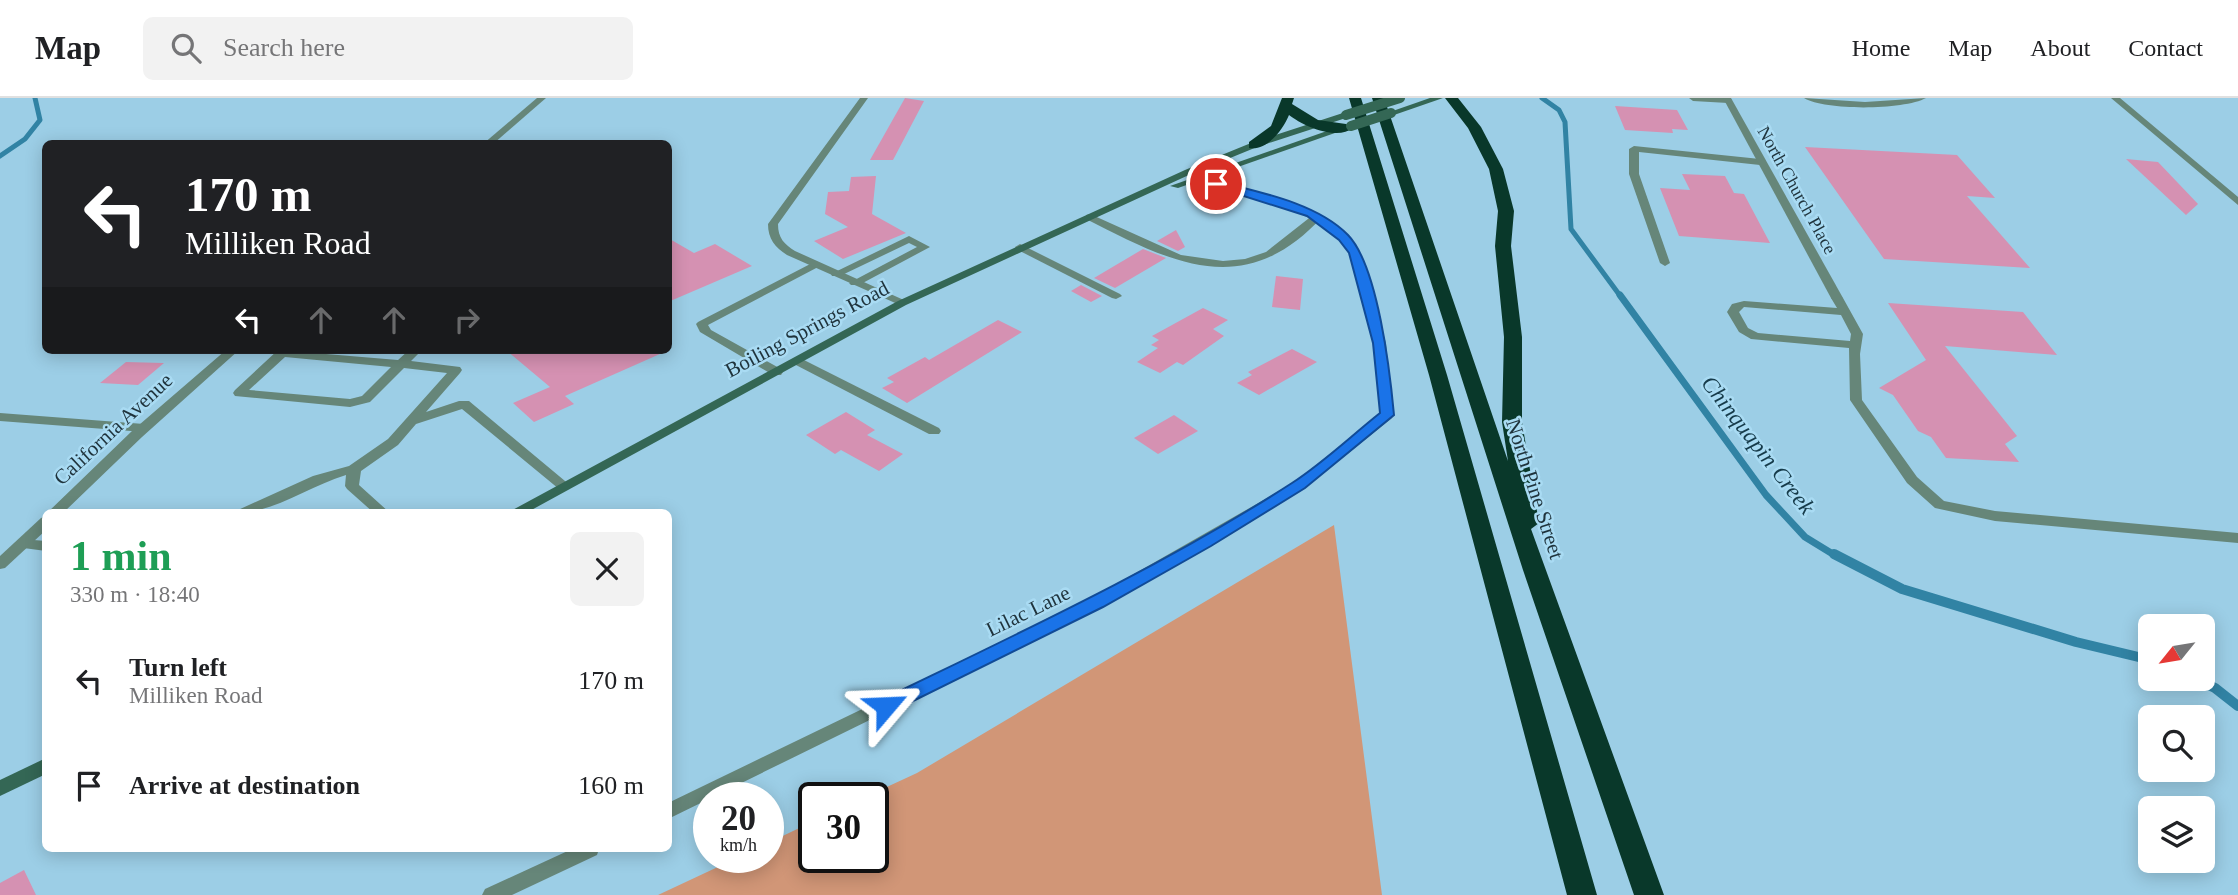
<!DOCTYPE html>
<html lang="en">
<head>
<meta charset="utf-8">
<style>
	:root { --surface:#fff; --page:#f2f2f2; --text:#202124; --muted:#757577; --line:#e0e0e0 }
	body { margin:0; font-family:Georgia,serif; background:var(--page); color:var(--text); height:100vh; display:flex; flex-direction:column; font-size:26px; white-space:nowrap }
	* { box-sizing:border-box; margin:0 }
	p { font-size:23px; color:var(--muted) }
	.icon { flex:none; width:38px; height:38px; fill:none; stroke:currentColor; stroke-width:2; stroke-linecap:round; stroke-linejoin:round }
	.map { position:relative; flex:1; overflow:hidden }
	.sheet { position:absolute; left:42px; top:411px; width:630px; height:343px; display:flex; flex-direction:column; background:var(--surface); border-radius:10px; box-shadow:0 4px 18px #0003 }
	.sheet>* { flex:none }
	.hud { position:absolute; left:42px; top:42px; width:630px; height:214px; border-radius:10px; box-shadow:0 4px 18px #0003; background:#202124; color:#fff; overflow:hidden }
	.needle { width:46px; rotate:240deg }
	.buttons { position:absolute; left:2138px; top:516px; display:grid; gap:14px }
	.buttons a { display:grid; place-items:center; width:77px; height:77px; border-radius:10px; background:var(--surface); box-shadow:0 4px 18px #0003; font-size:35px }
	.speed { position:absolute; left:693px; top:684px; display:flex; gap:14px; font-size:35px; font-weight:700; text-align:center }
	.speed>* { display:grid; place-content:center; width:91px; height:91px; border-radius:50%; background:var(--surface); box-shadow:0 4px 18px #0003; line-height:1 }
	.speed small { font-size:18px; font-weight:400 }
	.speed .limit { border:4px solid #111; border-radius:10px; background:#fff; color:#111 }
	.pin { position:absolute; display:grid; place-items:center; width:60px; height:60px; color:#fff; margin:-30px; border:4px solid #fff; border-radius:50%; box-shadow:0 2px 7px #0007 }
	.me { position:absolute; width:77px; margin:-38px; rotate:64deg; stroke-linejoin:round; filter:drop-shadow(0 0 5px #0008) }
	.turn { display:flex; align-items:center; gap:24px; height:147px; padding:0 28px; font-size:32px }
	.turn .icon { width:91px; height:91px; stroke-width:2.5 }
	.turn b { display:block; font-size:49px; line-height:60px }
	.lanes { display:flex; align-items:center; height:66px; padding:0 28px; background:#0003; justify-content:center; gap:35px; direction:ltr }
	.lanes .off { opacity:.35 }
	.round { display:grid; place-items:center; flex:none; width:74px; height:74px; border-radius:10px; background:var(--page) }
	.head { display:flex; align-items:center; justify-content:space-between; height:119px; padding:0 28px }
	h1 { font-size:42px; font-weight:700; line-height:52px; color:#1e9e55 }
	ul { padding:0; list-style:none }
	li { display:flex; align-items:center; gap:21px; height:105px; padding:0 28px }
	li div { flex:1 }
	li b { display:block; font-size:26px }
	li em { font-style:normal }
	header { display:flex; align-items:center; gap:42px; box-sizing:border-box; height:98px; padding:0 35px; background:var(--surface); border-bottom:2px solid var(--line) }
	header strong { font-size:33px }
	nav { display:flex; gap:38px; margin-inline-start:auto; font-size:24px }
	.search { width:490px; height:63px; background:var(--page); display:flex; align-items:center; gap:18px; box-sizing:border-box; padding:0 24px; border-radius:10px; color:var(--muted); font-size:26px }
	.map>svg:first-child { display:block }
</style>
</head>
<body>
<header>
<strong>Map</strong>
<div class="search"><svg class="icon" aria-label="search" viewBox="0 0 24 24"><circle cx="10" cy="10" r="6"/><path d="M15 15l6 6"/></svg>Search here</div>
<nav><a>Home</a><a>Map</a><a>About</a><a>Contact</a></nav>
</header>
<div class="map">
<svg width="2238" height="797" viewBox="0 0 2238 797">
	<rect width="100%" height="100%" fill="#9ccee6"/>
	<path fill="#d19677" d="M 1334,427 L 1382,797 L 658,797 L 737,760 L 768,760 L 768,745 L 814,723 L 814,760 L 873,760 L 873,700 L 863,700 L 917,675 Z"/>
	<g fill="none" stroke-linecap="round" stroke-linejoin="round">
		<g stroke="#3183a4" stroke-width="5">
			<path d="M 1542,0 L 1559,12 L 1565,24 L 1571,131 L 1621,199"/>
			<path d="M 0,58 L 25,41 L 40,22 L 35,0"/>
		</g>
		<path stroke="#3183a4" stroke-width="7" d="M 1620,197 L 1766,397 L 1805,439 L 1836,458"/>
		<g stroke="#3183a4" stroke-width="10">
			<path d="M 1834,456 L 1902,491 L 2076,544 L 2151,562"/>
			<path d="M 2196,581 L 2215,590 L 2238,608"/>
		</g>
	</g>
	<g fill="#d591b2">
		<path d="M 905,0 L 924,3 L 893,62 L 870,62 Z"/>
		<path d="M 1615,8 L 1677,12 L 1688,32 L 1672,31 L 1673,35 L 1625,32 Z"/>
		<path d="M 1805,49 L 1957,57 L 1995,100 L 1967,98 L 2030,170 L 1884,161 Z"/>
		<path d="M 2126,61 L 2158,64 L 2198,106 L 2186,117 Z"/>
		<path d="M 1682,76 L 1725,78 L 1734,95 L 1744,96 L 1770,145 L 1679,138 L 1660,90 L 1690,92 Z"/>
		<path d="M 876,78 L 872,116 L 906,135 L 843,161 L 814,143 L 848,129 L 825,116 L 828,94 L 849,93 L 851,79 Z"/>
		<path d="M 1176,132 L 1185,149 L 1178,153 L 1157,143 Z"/>
		<path d="M 668,140 L 694,155 L 715,146 L 752,168 L 668,204 Z"/>
		<path d="M 1143,151 L 1166,160 L 1115,190 L 1094,180 Z"/>
		<path d="M 1276,178 L 1303,181 L 1300,212 L 1272,209 Z"/>
		<path d="M 1081,187 L 1102,198 L 1091,204 L 1071,193 Z"/>
		<path d="M 1888,205 L 2023,214 L 2057,257 L 1945,248 L 2017,338 L 2005,346 L 2019,364 L 1946,360 L 1931,339 L 1918,333 L 1893,297 L 1879,290 L 1926,262 Z"/>
		<path d="M 1203,210 L 1228,222 L 1213,231 L 1224,238 L 1183,267 L 1177,264 L 1160,275 L 1137,264 L 1158,250 L 1151,247 L 1159,242 L 1152,238 Z"/>
		<path d="M 998,222 L 1022,234 L 907,305 L 882,290 L 894,284 L 887,280 L 925,259 L 929,262 Z"/>
		<path d="M 1292,251 L 1317,264 L 1259,297 L 1237,285 L 1252,277 L 1248,274 Z"/>
		<path d="M 506,252 L 669,252 L 565,298 L 574,306 L 534,324 L 513,305 L 550,289 Z"/>
		<path d="M 126,264 L 164,265 L 138,287 L 100,285 Z"/>
		<path d="M 846,314 L 875,332 L 867,337 L 903,356 L 879,373 L 841,352 L 835,356 L 806,337 Z"/>
		<path d="M 1174,317 L 1198,333 L 1158,356 L 1134,340 Z"/>
		<path d="M 24,772 L 36,797 L 0,797 L 0,785 Z"/>
	</g>
	<g fill="none" stroke-linecap="round" stroke-linejoin="round">
		<g fill="#668679" fill-rule="evenodd">
			<path d="M 1689,0 L 1730,0 L 1732,2 L 1728,5 L 1693,3 Z"/>
			<path d="M 1804,0 L 1865,4 L 1926,0 C 1904,12 1826,13 1804,0 Z"/>
			<path d="M 1634,48 L 1760,61 L 1765,64 L 1760,67 L 1639,54 L 1639,76 L 1670,165 L 1665,168 L 1660,165 L 1629,76 L 1629,51 Z"/>
			<path d="M 1090,116 L 1181,157 L 1223,163 L 1245,161 L 1266,154 L 1313,117 L 1322,119 C 1245,203 1172,165 1086,121 L 1086,117 Z"/>
			<path d="M 909,138 L 930,149 L 859,187 L 851,187 L 849,185 L 917,149 L 909,145 L 840,178 L 832,178 L 831,176 Z"/>
			<path d="M 1020,146 L 1120,196 L 1122,198 L 1116,201 L 1112,200 L 1016,151 L 1015,149 Z"/>
			<path d="M 816,163 L 821,166 L 820,168 L 708,227 L 711,232 L 781,271 L 783,274 L 781,277 L 773,277 L 700,234 L 696,226 L 698,224 Z"/>
			<path d="M 1837,197 L 1843,200 L 1863,236 L 1860,256 L 1862,302 L 1917,379 L 1944,403 L 1995,413 L 2238,435 L 2238,445 L 1995,423 L 1935,410 L 1907,385 L 1850,302 L 1849,250 L 1751,241 L 1739,234 L 1727,214 L 1732,206 L 1744,203 L 1837,210 L 1831,200 ZM 1744,209 L 1841,217 L 1851,236 L 1850,243 L 1758,235 L 1748,230 L 1739,214 Z"/>
			<path d="M 278,252 L 398,262 L 409,252 L 422,252 L 411,263 L 460,269 L 462,272 L 460,275 L 426,314 L 459,303 L 469,303 L 571,388 L 564,392 L 559,391 L 462,311 L 416,326 L 398,347 L 361,373 L 359,387 L 390,415 L 374,415 L 347,391 L 345,388 L 346,377 C 309,388 274,415 236,415 L 238,412 L 313,378 L 349,368 L 388,341 L 447,275 L 404,270 L 370,304 L 350,309 L 235,298 L 233,295 L 235,292 ZM 285,259 L 391,269 L 362,298 L 350,301 L 249,292 Z"/>
			<path d="M 798,259 L 939,330 L 941,333 L 939,336 L 929,336 L 794,266 L 792,263 L 794,260 Z"/>
			<path d="M 0,315 L 144,326 L 151,330 L 144,334 L 0,323 Z"/>
			<path d="M 21,441 L 46,443 L 46,453 L 16,449 L 14,446 Z"/>
		</g>
		<g fill="#668679" fill-rule="evenodd">
			<path d="M 537,0 L 546,0 L 493,46 L 483,46 Z"/>
			<path d="M 860,0 L 868,0 L 778,126 C 778,140 784,146 795,153 L 906,203 L 908,205 L 902,208 L 787,157 C 775,149 768,141 768,126 Z"/>
			<path d="M 1723,0 L 1731,0 L 1843,200 L 1841,202 L 1833,202 L 1831,200 Z"/>
			<path d="M 2111,0 L 2120,0 L 2238,99 L 2238,107 Z"/>
			<path d="M 1185,72 L 1191,72 L 1202,79 L 1298,107 L 1330,122 L 1348,137 L 1360,155 L 1386,245 L 1393,317 L 1392,320 L 1305,390 L 1102,508 L 668,721 L 668,705 L 1092,500 L 1295,384 L 1380,316 L 1374,245 L 1350,155 L 1340,141 L 1322,126 L 1290,111 L 1196,83 L 1185,76 Z"/>
			<path d="M 226,252 L 239,252 L 142,339 L 63,415 L 47,415 L 132,333 Z"/>
			<path d="M 46,418 L 46,432 L 5,470 L 0,471 L 0,458 L 41,420 Z"/>
			<path d="M 572,751 L 599,751 L 597,757 L 512,797 L 482,797 L 485,791 Z"/>
		</g>
		<g fill="#346755" fill-rule="evenodd">
			<path d="M 1430,0 L 1443,0 L 1394,17 L 1387,15 Z"/>
			<path d="M 1346,14 L 1350,17 L 1349,19 L 1257,49 L 1191,76 L 906,207 L 526,415 L 507,415 L 898,203 L 1185,72 L 1251,45 Z"/>
			<path d="M 1344,27 L 1352,29 L 1178,90 L 1170,88 Z"/>
			<path d="M 46,660 L 46,676 L 0,698 L 0,682 Z"/>
		</g>
		<g fill="#09382a" fill-rule="evenodd">
			<path d="M 1282,0 L 1294,0 L 1292,6 L 1318,22 L 1346,26 L 1353,30 C 1337,43 1303,28 1289,17 C 1283,32 1267,53 1249,50 L 1249,44 L 1271,28 Z"/>
			<path d="M 1349,0 L 1361,0 L 1447,277 L 1597,797 L 1567,797 L 1429,277 Z"/>
			<path d="M 1372,0 L 1384,0 L 1508,363 L 1502,324 L 1504,239 L 1495,148 L 1498,113 L 1489,71 L 1468,30 L 1445,0 L 1458,0 L 1481,29 L 1503,71 L 1514,113 L 1511,148 L 1522,239 L 1522,324 L 1539,425 L 1531,431 L 1664,797 L 1634,797 L 1523,472 Z"/>
		</g>
		<g stroke="#346755" stroke-width="10">
			<path d="M 1346,17 L 1400,0"/>
			<path d="M 1351,28 L 1391,15"/>
		</g>
	</g>
	<path fill="#1a73e8" stroke="#114b97" stroke-width="2" d="M 1216,83 C 1259,94 1317,105 1348,137 C 1378,168 1390,274 1394,317 L 1305,390 L 1211,448 L 1103,509 L 893,613 L 879,613 L 876,608 L 879,603 C 1019,535 1162,469 1292,385 C 1323,365 1351,338 1380,315 L 1373,245 L 1349,155 L 1339,142 L 1307,118 L 1212,88 L 1212,84 Z"/>
	<g text-anchor="middle" dominant-baseline="central" stroke-width="5" stroke-linejoin="round" paint-order="stroke">
		<g font-size="18" fill="#1f333c" stroke="#a9dbf3">
			<text transform="translate(1797 92) rotate(61)">North Church Place</text>
		</g>
		<g font-size="21" fill="#1f333c" stroke="#a9dbf3">
			<text transform="translate(807 231) rotate(-28)">Boiling Springs Road</text>
			<text transform="translate(113 331) rotate(-43)">California Avenue</text>
			<text transform="translate(1535 391) rotate(72)">North Pine Street</text>
			<text transform="translate(1028 513) rotate(-26)">Lilac Lane</text>
		</g>
		<g font-size="23" font-style="italic" fill="#163b4a" stroke="#a9dbf3">
			<text transform="translate(1758 347) rotate(52)">Chinquapin Creek</text>
		</g>
	</g>
</svg>
<div class="buttons">
<a><svg class="needle" viewBox="-14 -14 28 28"><path d="M0-13l5 13h-10z" fill="#e53935"/><path d="M0 13l5-13h-10z" fill="#757577"/></svg></a>
<a><svg class="icon" aria-label="search" viewBox="0 0 24 24"><circle cx="10" cy="10" r="6"/><path d="M15 15l6 6"/></svg></a>
<a><svg class="icon" aria-label="layers" viewBox="0 0 24 24"><path d="M12 4l9 5-9 5-9-5zM3 14l9 5 9-5"/></svg></a>
</div>
<div class="speed"><div>20<small>km/h</small></div><div class="limit">30</div></div>
<div class="pin" style="left:1216px;top:86px;background:#d93025"><svg class="icon" aria-label="arrive" viewBox="0 0 24 24"><path d="M6 21V4h12l-3 4 3 4H6"/></svg></div>
<svg class="me" style="left:886px;top:608px" viewBox="-20 -20 40 40"><path d="M0-17L14 15 0 8-14 15z" fill="#1a73e8" stroke="#fff" stroke-width="4"/></svg>
<div class="hud">
<div class="turn"><svg class="icon" aria-label="left" viewBox="0 0 24 24"><path d="M17 20v-9H6M10 6l-5 5 5 5"/></svg><div><b>170 m</b>Milliken Road</div></div>
<div class="lanes"><svg class="icon" aria-label="left" viewBox="0 0 24 24"><path d="M17 20v-9H6M10 6l-5 5 5 5"/></svg><svg class="icon off" aria-label="ahead" viewBox="0 0 24 24"><path d="M12 20V5M6 11l6-6 6 6"/></svg><svg class="icon off" aria-label="ahead" viewBox="0 0 24 24"><path d="M12 20V5M6 11l6-6 6 6"/></svg><svg class="icon off" aria-label="right" viewBox="0 0 24 24"><path d="M7 20v-9h11M14 6l5 5-5 5"/></svg></div>
</div>
<section class="sheet">
<div class="head"><div><h1>1 min</h1><p>330 m · 18:40</p></div><a class="round"><svg class="icon" aria-label="close" viewBox="0 0 24 24"><path d="M6 6l12 12M18 6L6 18"/></svg></a></div>
<ul>
<li><svg class="icon" aria-label="left" viewBox="0 0 24 24"><path d="M17 20v-9H6M10 6l-5 5 5 5"/></svg><div><b>Turn left</b><p>Milliken Road</p></div><em>170 m</em></li>
<li><svg class="icon" aria-label="arrive" viewBox="0 0 24 24"><path d="M6 21V4h12l-3 4 3 4H6"/></svg><div><b>Arrive at destination</b></div><em>160 m</em></li>
</ul>
</section>
</div>
</body>
</html>
